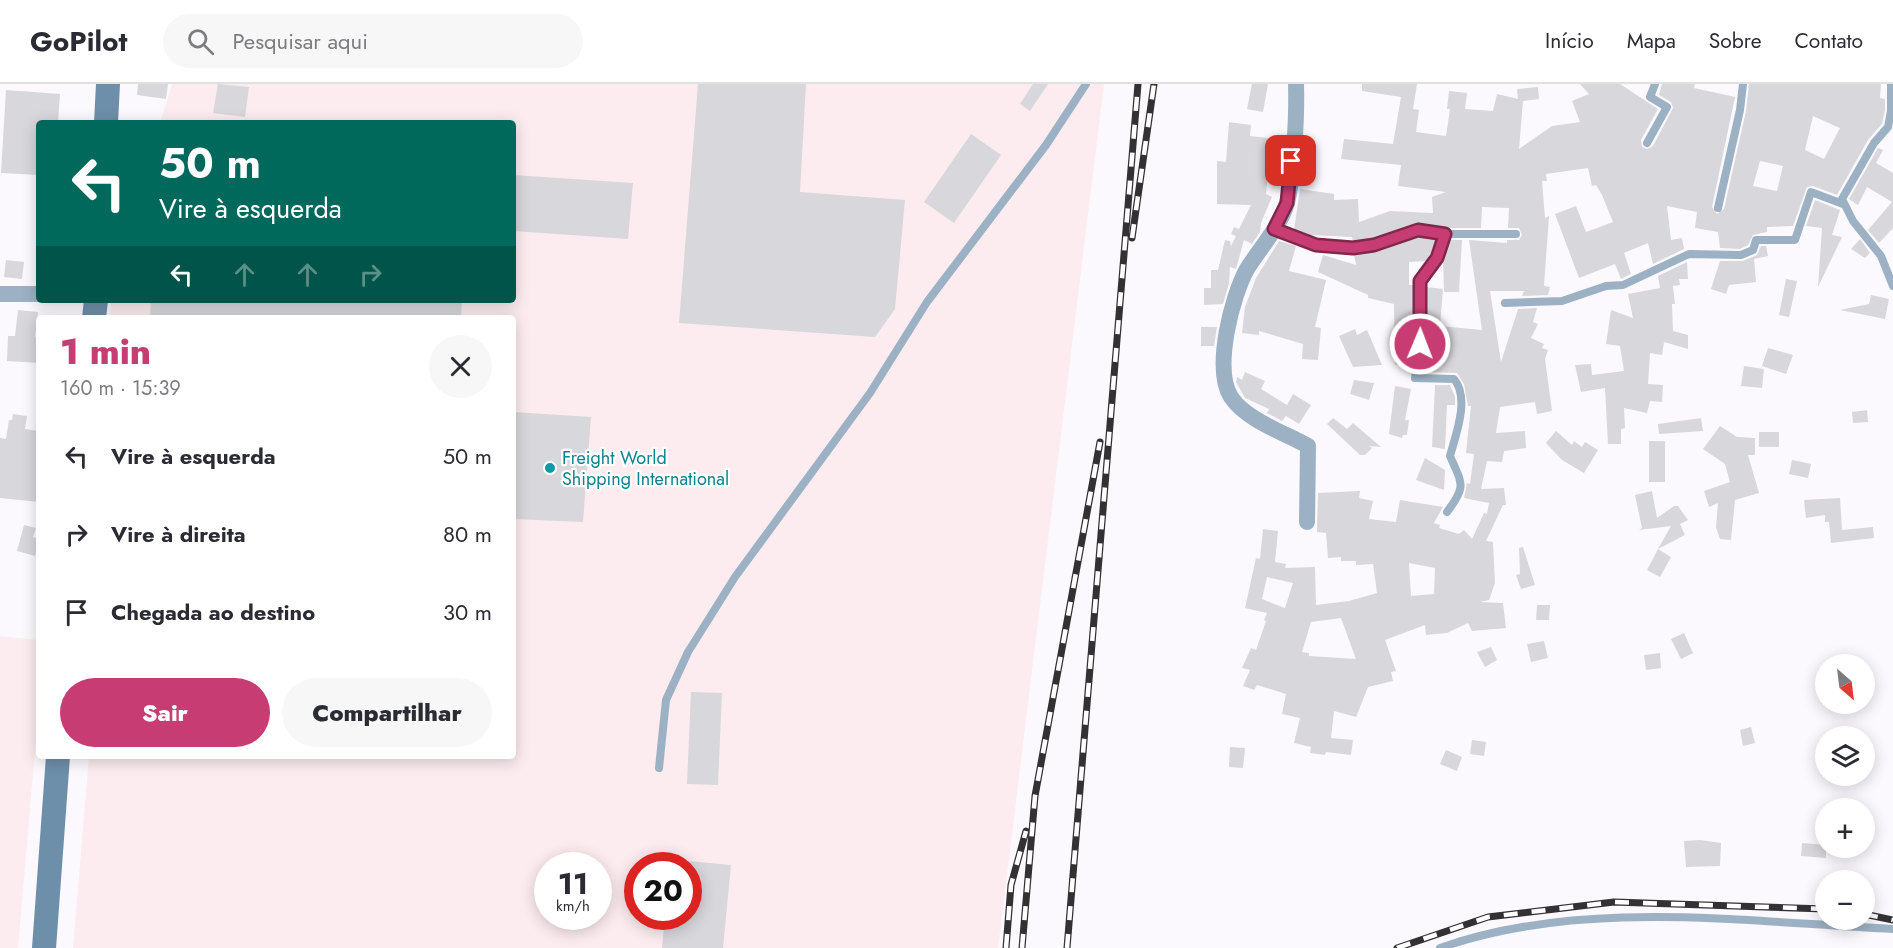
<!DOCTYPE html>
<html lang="pt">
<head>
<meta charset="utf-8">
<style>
	:root { --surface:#fff; --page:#f7f7f7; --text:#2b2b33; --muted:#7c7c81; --line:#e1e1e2; --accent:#c73c72 }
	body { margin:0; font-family:Jost,sans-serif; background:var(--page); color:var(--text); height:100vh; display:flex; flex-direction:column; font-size:22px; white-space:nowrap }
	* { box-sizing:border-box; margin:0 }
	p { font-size:20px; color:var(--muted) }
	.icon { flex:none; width:33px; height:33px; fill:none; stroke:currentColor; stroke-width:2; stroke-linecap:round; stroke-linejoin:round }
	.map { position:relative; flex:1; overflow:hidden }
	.sheet { position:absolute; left:36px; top:231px; width:480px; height:444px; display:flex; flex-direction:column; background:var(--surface); border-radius:6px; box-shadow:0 3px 15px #0003 }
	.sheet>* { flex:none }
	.hud { position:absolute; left:36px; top:36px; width:480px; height:183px; border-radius:6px; box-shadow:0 3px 15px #0003; background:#00695c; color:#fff; overflow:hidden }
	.needle { width:39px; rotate:152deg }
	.controls { position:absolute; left:1815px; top:570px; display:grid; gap:12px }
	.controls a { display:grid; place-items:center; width:60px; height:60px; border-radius:50%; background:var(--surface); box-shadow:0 3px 15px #0003; font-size:30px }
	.speed { position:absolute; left:534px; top:768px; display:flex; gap:12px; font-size:30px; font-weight:700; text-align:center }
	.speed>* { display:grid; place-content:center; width:78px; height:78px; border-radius:50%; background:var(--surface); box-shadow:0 3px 15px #0003; line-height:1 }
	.speed small { font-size:15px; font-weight:400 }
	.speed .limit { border:9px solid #d22; background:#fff; color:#111 }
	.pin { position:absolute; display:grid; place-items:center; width:51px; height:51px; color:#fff; margin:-26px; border-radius:12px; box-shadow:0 3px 9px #0006 }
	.me { position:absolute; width:66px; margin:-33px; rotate:1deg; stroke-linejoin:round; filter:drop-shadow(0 0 4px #0008) }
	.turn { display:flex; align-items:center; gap:21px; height:126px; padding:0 24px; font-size:27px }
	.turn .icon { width:78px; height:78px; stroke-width:2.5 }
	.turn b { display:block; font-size:42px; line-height:51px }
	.lanes { display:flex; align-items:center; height:57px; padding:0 24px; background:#0003; justify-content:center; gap:30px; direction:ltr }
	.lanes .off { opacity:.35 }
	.round { display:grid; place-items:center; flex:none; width:63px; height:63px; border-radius:32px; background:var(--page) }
	.head { display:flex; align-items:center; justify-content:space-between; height:102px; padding:0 24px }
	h1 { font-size:36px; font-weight:800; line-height:45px; color:var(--accent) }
	.button { display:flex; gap:12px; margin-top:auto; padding:12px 24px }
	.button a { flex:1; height:69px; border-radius:36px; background:var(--accent); color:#fff; font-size:24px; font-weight:800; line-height:69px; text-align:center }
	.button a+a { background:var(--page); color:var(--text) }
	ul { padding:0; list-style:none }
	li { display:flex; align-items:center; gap:18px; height:78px; padding:0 24px }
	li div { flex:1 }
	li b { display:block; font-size:22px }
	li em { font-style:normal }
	header { display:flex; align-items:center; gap:36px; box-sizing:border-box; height:84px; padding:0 30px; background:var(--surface); border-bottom:2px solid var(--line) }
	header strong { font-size:28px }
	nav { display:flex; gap:33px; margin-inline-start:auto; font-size:21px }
	.search { width:420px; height:54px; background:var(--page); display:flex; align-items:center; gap:15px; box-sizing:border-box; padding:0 21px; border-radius:33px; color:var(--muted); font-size:22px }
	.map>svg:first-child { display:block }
</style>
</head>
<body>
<header>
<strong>GoPilot</strong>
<div class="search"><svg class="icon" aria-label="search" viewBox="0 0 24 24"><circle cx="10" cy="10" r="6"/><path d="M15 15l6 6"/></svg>Pesquisar aqui</div>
<nav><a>Início</a><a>Mapa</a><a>Sobre</a><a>Contato</a></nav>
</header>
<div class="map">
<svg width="1893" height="864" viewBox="0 0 1893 864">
	<rect width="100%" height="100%" fill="#fbf9fe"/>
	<g fill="#fcecef" fill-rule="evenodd">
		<path d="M 172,0 L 1104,0 L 998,864 L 73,864 L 89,672 L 513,672 L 513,234 L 110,234 L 111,216 L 513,216 L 513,39 L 160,39 ZM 548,782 L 598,782 L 598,832 L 548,832 ZM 638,782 L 688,782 L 688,832 L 638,832 Z"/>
		<path d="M 0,552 L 39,556 L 39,620 L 18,864 L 0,864 Z"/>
	</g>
	<g fill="#d7d7dc" fill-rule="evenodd">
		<path d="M 138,0 L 168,0 L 166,15 L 137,11 Z"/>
		<path d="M 218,0 L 249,3 L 245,33 L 213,29 Z"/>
		<path d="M 698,0 L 806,0 L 800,108 L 905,116 L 895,225 L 875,253 L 679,239 Z"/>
		<path d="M 1033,0 L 1048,0 L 1030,27 L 1020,20 Z"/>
		<path d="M 1252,0 L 1268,0 L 1263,28 L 1247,25 Z"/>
		<path d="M 1362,0 L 1417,0 L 1413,25 L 1419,26 L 1416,48 L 1446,52 L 1450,25 L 1447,25 L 1449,7 L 1467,9 L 1465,25 L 1493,27 L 1497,10 L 1518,15 L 1517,5 L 1538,3 L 1539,15 L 1523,17 L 1519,65 L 1552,42 L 1580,38 L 1572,17 L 1589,10 L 1580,0 L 1620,0 L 1658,25 L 1641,56 L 1642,63 L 1647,65 L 1653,62 L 1673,24 L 1671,18 L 1659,11 L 1662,0 L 1695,0 L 1694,4 L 1735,13 L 1712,123 L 1717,130 L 1724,125 L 1746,27 L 1749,0 L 1881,0 L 1880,14 L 1885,15 L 1885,26 L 1882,40 L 1868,56 L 1837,111 L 1813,102 L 1807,103 L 1793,142 L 1767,143 L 1767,148 L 1753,151 L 1748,161 L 1740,165 L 1720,164 L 1718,148 L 1695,144 L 1697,128 L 1667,122 L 1671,156 L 1682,154 L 1684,165 L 1653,180 L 1648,159 L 1624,169 L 1631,190 L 1621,195 L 1615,180 L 1579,194 L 1555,130 L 1576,122 L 1586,148 L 1613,138 L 1602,111 L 1596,101 L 1592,102 L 1588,84 L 1546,90 L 1547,97 L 1542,97 L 1545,134 L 1549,132 L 1544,202 L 1550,203 L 1548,211 L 1522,212 L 1524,207 L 1490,207 L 1501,278 L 1518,225 L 1537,224 L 1533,238 L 1538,240 L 1531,254 L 1544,260 L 1542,264 L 1548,266 L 1545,275 L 1552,327 L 1537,330 L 1535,318 L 1500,323 L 1496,349 L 1525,347 L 1526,364 L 1504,367 L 1502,378 L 1487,377 L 1481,405 L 1504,404 L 1506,421 L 1503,421 L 1486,457 L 1493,458 L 1495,499 L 1489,516 L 1480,518 L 1503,519 L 1506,544 L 1472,547 L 1468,539 L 1447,549 L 1426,551 L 1425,541 L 1385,556 L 1396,587 L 1391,588 L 1393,597 L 1368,603 L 1356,633 L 1334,627 L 1331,654 L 1353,656 L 1351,671 L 1326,668 L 1325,671 L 1310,669 L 1311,663 L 1294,659 L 1300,634 L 1282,630 L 1286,610 L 1257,601 L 1254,606 L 1243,602 L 1250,586 L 1242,584 L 1251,564 L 1256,566 L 1266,537 L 1264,536 L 1267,529 L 1245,524 L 1256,474 L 1260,475 L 1263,445 L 1278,447 L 1275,478 L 1286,480 L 1285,484 L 1315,483 L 1316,521 L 1349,517 L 1377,509 L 1373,480 L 1356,481 L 1356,477 L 1341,477 L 1341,473 L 1328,474 L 1326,449 L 1317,448 L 1318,409 L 1360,407 L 1359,414 L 1373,417 L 1369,435 L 1396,438 L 1400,416 L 1443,423 L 1434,439 L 1440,441 L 1439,444 L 1459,450 L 1464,446 L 1472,455 L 1484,429 L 1487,430 L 1489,419 L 1464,414 L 1467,399 L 1470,400 L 1474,370 L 1466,369 L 1471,322 L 1468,322 L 1464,300 L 1457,289 L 1424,288 L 1426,203 L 1443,205 L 1440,242 L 1482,246 L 1469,156 L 1507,159 L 1507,156 L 1519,156 L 1522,151 L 1519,144 L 1508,144 L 1509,124 L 1482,123 L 1481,144 L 1440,144 L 1416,139 L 1372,155 L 1353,158 L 1352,153 L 1309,151 L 1294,146 L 1300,105 L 1334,110 L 1334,116 L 1358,115 L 1359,138 L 1390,127 L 1433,129 L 1432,113 L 1446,108 L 1398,102 L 1401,81 L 1341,75 L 1344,55 L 1393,60 L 1401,13 L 1362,7 ZM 1813,32 L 1840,44 L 1824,75 L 1805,66 ZM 1760,77 L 1783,82 L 1777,107 L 1753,102 ZM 1409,479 L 1435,484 L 1434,510 L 1411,512 ZM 1267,493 L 1293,499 L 1285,524 L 1262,515 ZM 1341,534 L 1356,575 L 1309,572 L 1309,569 L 1302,568 L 1311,538 Z"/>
		<path d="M 6,6 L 60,10 L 58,39 L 39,39 L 39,91 L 1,89 Z"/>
		<path d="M 1229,38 L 1251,41 L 1250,52 L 1268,54 L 1268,58 L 1284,61 L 1282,82 L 1269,80 L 1266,110 L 1272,113 L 1261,139 L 1260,148 L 1252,160 L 1244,156 L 1236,185 L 1230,183 L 1229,199 L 1223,220 L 1204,221 L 1204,204 L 1211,204 L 1211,186 L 1218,186 L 1225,156 L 1230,157 L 1231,162 L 1236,152 L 1231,150 L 1234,143 L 1239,145 L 1251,121 L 1217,120 L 1217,77 L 1226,78 Z"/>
		<path d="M 971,50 L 1001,71 L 954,139 L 924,118 Z"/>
		<path d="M 1878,64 L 1883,66 L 1876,79 L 1893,89 L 1893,144 L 1879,159 L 1868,146 L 1892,118 L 1867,103 L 1858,121 L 1849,115 Z"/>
		<path d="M 513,91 L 633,99 L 628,155 L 513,147 Z"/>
		<path d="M 1815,116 L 1840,126 L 1832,151 L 1842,153 L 1818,203 L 1822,144 L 1806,142 Z"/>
		<path d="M 1418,152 L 1436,156 L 1427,177 L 1409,178 L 1409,201 L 1414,201 L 1414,260 L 1411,280 L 1395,281 L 1394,220 L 1368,214 L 1368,211 L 1318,188 L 1323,171 L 1356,181 L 1354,170 L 1376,167 Z"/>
		<path d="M 1860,155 L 1870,169 L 1865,174 L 1851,165 Z"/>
		<path d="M 1450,156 L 1462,156 L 1459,208 L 1444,208 L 1443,176 Z"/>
		<path d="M 1279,157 L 1296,162 L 1289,187 L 1326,196 L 1315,243 L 1321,244 L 1318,276 L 1302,275 L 1303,260 L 1259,247 L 1259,251 L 1242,249 L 1245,223 L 1256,194 Z"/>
		<path d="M 1761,162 L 1766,162 L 1768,172 L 1754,175 L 1756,198 L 1729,201 L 1726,210 L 1711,205 L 1720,177 L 1743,177 L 1757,171 Z"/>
		<path d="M 6,176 L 24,178 L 22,195 L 4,193 Z"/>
		<path d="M 1687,178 L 1688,195 L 1679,195 L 1680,201 L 1673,202 L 1675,220 L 1672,220 L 1673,247 L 1688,251 L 1688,265 L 1664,258 L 1662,271 L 1650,269 L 1648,300 L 1663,301 L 1662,318 L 1650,317 L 1647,329 L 1624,324 L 1625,344 L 1621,345 L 1621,360 L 1608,360 L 1605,304 L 1581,308 L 1575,281 L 1591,280 L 1592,291 L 1624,287 L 1620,262 L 1606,260 L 1611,226 L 1633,234 L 1628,210 L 1660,204 L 1658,192 Z"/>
		<path d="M 1786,195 L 1797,197 L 1789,233 L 1779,231 Z"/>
		<path d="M 1871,211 L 1889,215 L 1885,235 L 1840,226 L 1869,220 Z"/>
		<path d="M 151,216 L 462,216 L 461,234 L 150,234 Z"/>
		<path d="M 18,226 L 38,228 L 35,253 L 39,253 L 39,279 L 7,277 L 8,252 L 15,252 Z"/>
		<path d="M 1201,243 L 1217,243 L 1214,262 L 1201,262 Z"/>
		<path d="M 1355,245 L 1357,251 L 1367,246 L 1382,281 L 1353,283 L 1339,252 Z"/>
		<path d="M 1768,264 L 1793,271 L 1786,290 L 1762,282 Z"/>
		<path d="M 1744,282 L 1764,285 L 1762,304 L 1741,302 Z"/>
		<path d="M 1245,288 L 1265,297 L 1261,305 L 1287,321 L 1293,310 L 1311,321 L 1299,340 L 1286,332 L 1282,337 L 1267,329 L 1269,325 L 1245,314 L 1236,298 L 1237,293 L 1242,296 Z"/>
		<path d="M 1354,296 L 1374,299 L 1369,316 L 1350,310 Z"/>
		<path d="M 1435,301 L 1450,301 L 1455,313 L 1455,321 L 1447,321 L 1445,365 L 1432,363 Z"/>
		<path d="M 1395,302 L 1411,305 L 1405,336 L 1409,336 L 1407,351 L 1403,351 L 1402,354 L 1389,350 Z"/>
		<path d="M 1867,326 L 1868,338 L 1853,339 L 1852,328 Z"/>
		<path d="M 513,328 L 591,333 L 583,438 L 513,435 Z"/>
		<path d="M 13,330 L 27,332 L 25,345 L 39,347 L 39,418 L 0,414 L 0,354 L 6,355 L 9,336 L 12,336 Z"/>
		<path d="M 1333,334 L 1347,345 L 1353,339 L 1381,363 L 1369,362 L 1372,364 L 1365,371 L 1360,371 L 1327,340 Z"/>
		<path d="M 1701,334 L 1703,347 L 1659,350 L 1658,340 Z"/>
		<path d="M 1720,342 L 1737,353 L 1755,354 L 1755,371 L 1748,371 L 1759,409 L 1735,416 L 1731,456 L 1720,455 L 1716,443 L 1718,419 L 1709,423 L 1704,407 L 1730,398 L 1725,380 L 1703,365 Z"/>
		<path d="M 1556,347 L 1572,361 L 1574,357 L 1582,363 L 1585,358 L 1598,366 L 1584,389 L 1562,376 L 1546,359 Z"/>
		<rect x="1759" y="348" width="20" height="15"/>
		<rect x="1649" y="357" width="16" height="41"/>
		<path d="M 1425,374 L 1445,386 L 1444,406 L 1416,396 Z"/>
		<path d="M 1792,376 L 1811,380 L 1808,394 L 1789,390 Z"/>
		<path d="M 1652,407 L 1657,434 L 1674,422 L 1678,422 L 1688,436 L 1680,440 L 1685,451 L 1658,465 L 1671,442 L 1639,446 L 1642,444 L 1635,411 Z"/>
		<path d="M 1840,414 L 1842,446 L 1873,443 L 1874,454 L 1831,459 L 1829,438 L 1825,438 L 1825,431 L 1806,434 L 1804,416 Z"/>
		<path d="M 24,441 L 36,444 L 33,453 L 39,455 L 39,459 L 35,472 L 17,467 Z"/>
		<path d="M 1523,463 L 1535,501 L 1521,505 L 1516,491 L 1520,490 L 1519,464 Z"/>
		<path d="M 1658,465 L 1671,473 L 1660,493 L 1647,486 Z"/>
		<path d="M 1537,521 L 1550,521 L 1549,536 L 1536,536 Z"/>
		<path d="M 1684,549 L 1693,569 L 1681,575 L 1671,555 Z"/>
		<path d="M 1544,557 L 1548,574 L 1531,578 L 1527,560 Z"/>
		<path d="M 1491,563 L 1497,576 L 1485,583 L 1477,568 Z"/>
		<path d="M 1660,569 L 1661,584 L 1646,586 L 1644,571 Z"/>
		<path d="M 691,608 L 722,609 L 718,701 L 687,700 Z"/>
		<path d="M 1751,643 L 1755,659 L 1743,662 L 1740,646 Z"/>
		<path d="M 1472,656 L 1486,658 L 1484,672 L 1470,670 Z"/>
		<path d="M 1230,663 L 1245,664 L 1243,684 L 1229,683 Z"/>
		<path d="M 1446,666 L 1462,673 L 1457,687 L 1440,680 Z"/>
		<path d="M 1700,756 L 1721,759 L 1720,782 L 1686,783 L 1684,757 Z"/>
		<path d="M 1802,759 L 1826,761 L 1826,774 L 1801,772 Z"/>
		<path d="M 688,777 L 731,781 L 723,864 L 662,864 L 665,832 L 688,832 Z"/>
	</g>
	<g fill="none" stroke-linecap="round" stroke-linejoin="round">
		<g stroke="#9cb2c4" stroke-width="8">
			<path d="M 1891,0 L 1891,27 L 1888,43 L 1874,59 L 1842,115 L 1853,137 L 1881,172 L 1893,202"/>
			<path d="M 1647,59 L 1667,23 L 1650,13 L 1655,0"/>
			<path d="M 1718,124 L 1740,26 L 1743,0"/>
			<path d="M 1274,145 L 1316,161 L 1353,164 L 1374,161 L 1418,145 L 1439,150 L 1516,150"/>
			<path d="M 1445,150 L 1437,174 L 1420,197 L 1420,260 L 1415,294 L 1454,295 C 1470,314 1456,350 1450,372 C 1462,400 1467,402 1447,428"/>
			<path d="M 1505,219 L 1562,217 L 1606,202 L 1623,201 L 1689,170 L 1741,171 L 1753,166 L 1756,156 L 1795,156 L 1811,108 L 1843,120"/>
			<path d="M 659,684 L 666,616 L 688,568 L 735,493 L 870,309 L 927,218 L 1046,61 L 1086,0"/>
			<path d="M 1440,864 C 1581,814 1745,838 1893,845"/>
		</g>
		<g stroke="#9cb2c4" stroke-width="16">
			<path d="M 1296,0 C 1297,31 1294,90 1287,119 C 1280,143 1260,164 1247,185 C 1232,212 1213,285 1231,313 C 1246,336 1285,349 1308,362 L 1307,438"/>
			<path d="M 0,210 L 39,210"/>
		</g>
		<g stroke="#6e8fa9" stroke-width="24">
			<path d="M 106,39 L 108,0"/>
			<path d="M 94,234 L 96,216"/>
			<path d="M 44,864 L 58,672"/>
		</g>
		<defs>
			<g id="rail">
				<path d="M 1132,154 L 1154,0"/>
				<path d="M 1864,830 L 1893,836"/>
				<path d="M 1006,864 L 1011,801 L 1026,747"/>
				<path d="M 1022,864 L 1035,712 L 1100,358"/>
				<path d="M 1067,864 L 1138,0"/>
				<path d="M 1397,864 L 1488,833 L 1614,818 L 1826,825"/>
			</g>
		</defs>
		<use href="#rail" stroke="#333134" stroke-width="7"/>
		<use href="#rail" stroke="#fff" stroke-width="4.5" stroke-dasharray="14" stroke-linecap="butt"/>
	</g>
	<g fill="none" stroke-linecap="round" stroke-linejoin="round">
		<defs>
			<path id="route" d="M 1291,77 L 1287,119 L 1274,145 L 1316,161 L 1353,164 L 1374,161 L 1418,146 L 1445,150 L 1437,174 L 1420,197 L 1420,260"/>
		</defs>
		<use href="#route" stroke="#81274a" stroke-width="15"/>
		<use href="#route" stroke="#c73c72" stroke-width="10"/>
	</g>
	<circle fill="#0f9aa8" stroke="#fff" stroke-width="2" cx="550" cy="384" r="6"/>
	<g text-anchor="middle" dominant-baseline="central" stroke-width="4.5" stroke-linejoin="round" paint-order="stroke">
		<g font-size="18" fill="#0d838f" stroke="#fff" text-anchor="start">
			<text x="562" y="374">Freight World<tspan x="562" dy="21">Shipping International</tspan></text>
		</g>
	</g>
</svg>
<div class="controls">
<a><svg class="needle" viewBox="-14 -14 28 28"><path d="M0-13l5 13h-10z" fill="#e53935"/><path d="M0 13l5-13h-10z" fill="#7c7c81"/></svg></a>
<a><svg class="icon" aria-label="layers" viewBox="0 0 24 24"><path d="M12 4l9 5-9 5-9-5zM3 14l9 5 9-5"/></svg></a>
<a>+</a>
<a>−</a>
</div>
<div class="speed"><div>11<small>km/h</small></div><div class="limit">20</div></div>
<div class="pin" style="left:1291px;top:77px;background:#d93025"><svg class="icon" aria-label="arrive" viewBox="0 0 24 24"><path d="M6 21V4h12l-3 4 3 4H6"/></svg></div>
<svg class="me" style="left:1420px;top:260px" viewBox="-20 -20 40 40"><circle r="17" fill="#c73c72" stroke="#fff" stroke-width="3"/><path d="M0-11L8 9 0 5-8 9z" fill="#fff"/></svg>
<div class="hud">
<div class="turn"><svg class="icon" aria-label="left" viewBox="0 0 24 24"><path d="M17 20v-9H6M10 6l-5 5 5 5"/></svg><div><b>50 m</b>Vire à esquerda</div></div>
<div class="lanes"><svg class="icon" aria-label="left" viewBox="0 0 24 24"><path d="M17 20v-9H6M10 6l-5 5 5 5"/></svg><svg class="icon off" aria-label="ahead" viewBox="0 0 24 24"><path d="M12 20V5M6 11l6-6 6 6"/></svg><svg class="icon off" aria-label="ahead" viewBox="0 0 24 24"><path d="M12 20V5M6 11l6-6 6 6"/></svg><svg class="icon off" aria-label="right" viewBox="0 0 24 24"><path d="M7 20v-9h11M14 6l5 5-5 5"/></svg></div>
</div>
<section class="sheet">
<div class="head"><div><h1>1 min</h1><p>160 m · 15:39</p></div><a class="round"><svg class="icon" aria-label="close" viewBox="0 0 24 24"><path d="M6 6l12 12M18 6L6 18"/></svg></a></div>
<ul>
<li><svg class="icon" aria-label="left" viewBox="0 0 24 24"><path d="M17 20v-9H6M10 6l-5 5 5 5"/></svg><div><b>Vire à esquerda</b></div><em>50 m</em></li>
<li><svg class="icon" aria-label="right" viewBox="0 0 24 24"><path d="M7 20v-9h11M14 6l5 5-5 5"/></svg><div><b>Vire à direita</b></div><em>80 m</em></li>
<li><svg class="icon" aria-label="arrive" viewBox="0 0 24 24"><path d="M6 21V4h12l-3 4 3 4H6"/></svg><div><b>Chegada ao destino</b></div><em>30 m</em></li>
</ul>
<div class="button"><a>Sair</a><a>Compartilhar</a></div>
</section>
</div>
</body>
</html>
